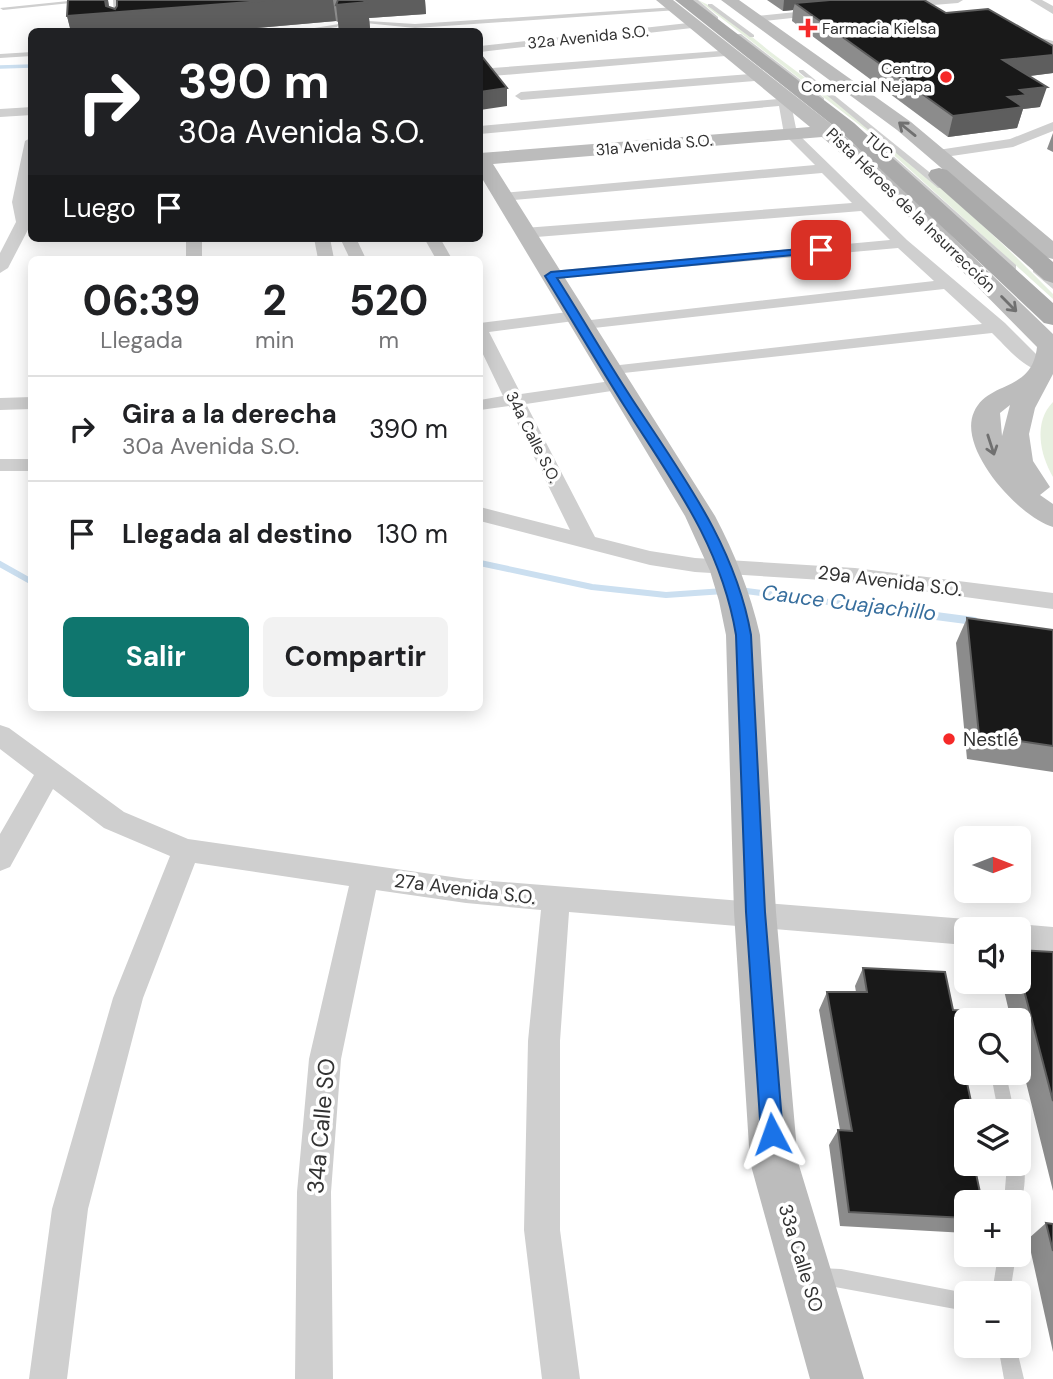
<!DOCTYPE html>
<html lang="es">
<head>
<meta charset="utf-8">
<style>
	:root { --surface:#fff; --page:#f2f2f2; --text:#202124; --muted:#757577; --line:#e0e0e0; --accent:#0f766e }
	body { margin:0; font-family:"DM Sans",sans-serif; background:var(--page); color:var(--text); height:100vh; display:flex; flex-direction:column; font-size:26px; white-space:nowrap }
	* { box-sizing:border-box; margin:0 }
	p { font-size:23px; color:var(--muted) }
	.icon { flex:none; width:38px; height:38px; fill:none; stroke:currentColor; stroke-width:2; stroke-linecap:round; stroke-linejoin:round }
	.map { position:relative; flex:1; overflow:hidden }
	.sheet { position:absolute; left:28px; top:256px; width:455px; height:455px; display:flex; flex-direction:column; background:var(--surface); border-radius:10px; box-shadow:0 4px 18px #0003 }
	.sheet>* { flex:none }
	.banner { position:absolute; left:28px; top:28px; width:455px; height:214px; border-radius:10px; box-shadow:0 4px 18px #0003; background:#202124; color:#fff; overflow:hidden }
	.needle { width:46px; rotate:90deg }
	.fabs { position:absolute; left:954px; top:826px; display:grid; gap:14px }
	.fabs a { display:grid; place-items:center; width:77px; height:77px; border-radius:10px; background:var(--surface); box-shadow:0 4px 18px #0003; font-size:35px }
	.pin { position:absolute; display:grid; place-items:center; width:60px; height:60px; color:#fff; margin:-30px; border-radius:14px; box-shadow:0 4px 10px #0006 }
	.me { position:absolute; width:77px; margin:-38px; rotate:356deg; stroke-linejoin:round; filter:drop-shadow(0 0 5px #0008) }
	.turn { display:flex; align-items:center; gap:24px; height:147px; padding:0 35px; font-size:32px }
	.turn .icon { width:91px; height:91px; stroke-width:2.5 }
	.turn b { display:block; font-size:49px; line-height:60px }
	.then { display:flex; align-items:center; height:66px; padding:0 35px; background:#0003; gap:14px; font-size:26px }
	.eta { display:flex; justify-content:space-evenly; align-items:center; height:119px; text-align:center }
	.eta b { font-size:42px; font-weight:700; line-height:49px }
	.action { display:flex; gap:14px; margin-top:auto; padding:14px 35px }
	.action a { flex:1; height:80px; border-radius:10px; background:var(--accent); color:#fff; font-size:28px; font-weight:700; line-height:80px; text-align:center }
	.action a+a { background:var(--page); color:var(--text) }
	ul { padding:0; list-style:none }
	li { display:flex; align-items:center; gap:21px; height:105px; padding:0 35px; border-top:2px solid var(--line) }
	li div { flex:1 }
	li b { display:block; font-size:26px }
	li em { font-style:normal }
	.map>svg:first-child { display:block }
</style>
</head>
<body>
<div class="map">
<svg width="1053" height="1379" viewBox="0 0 1053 1379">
	<rect width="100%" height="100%" fill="#fff"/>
	<g fill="#e7f0e0">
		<path d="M 698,0 C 726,12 752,38 776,56 C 873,128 969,207 1053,294 L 1053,299 L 866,130 Z"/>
		<path d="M 1053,402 L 1053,477 C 1040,455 1033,422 1053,402 Z"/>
	</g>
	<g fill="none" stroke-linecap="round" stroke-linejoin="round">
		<path stroke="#cbdff0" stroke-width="3.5" d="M 0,67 L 32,66"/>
		<g stroke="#cbdff0" stroke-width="6">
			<path d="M 480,563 L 592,587 L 666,595 L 724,591"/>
			<path d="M 0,564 L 32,582"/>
			<path d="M 739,590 L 903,612"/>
		</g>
		<path stroke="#cbdff0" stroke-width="8" d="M 890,610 L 974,621"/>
		<g fill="#cfcfcf" fill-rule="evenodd">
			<path d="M 78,0 L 100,0 L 3,10 L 0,8 Z"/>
			<path d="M 113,0 L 119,0 L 121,32 L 115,32 Z"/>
			<path d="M 692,0 L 698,0 L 718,17 L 718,19 L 714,19 Z"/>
			<path d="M 708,4 L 712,4 L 754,35 L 754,37 L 750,37 L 708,6 Z"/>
			<path d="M 676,7 L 678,10 L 415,28 L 365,23 L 368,21 L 415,24 Z"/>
			<path d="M 339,24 L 337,27 L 306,32 L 290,32 Z"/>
			<path d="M 737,34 L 741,34 L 824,98 L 824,100 L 820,100 L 737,36 Z"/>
			<path d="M 1030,35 L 1053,41 L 1053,45 L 1028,38 Z"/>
			<path d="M 32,52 L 32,56 L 0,58 L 0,54 Z"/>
			<path d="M 799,70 L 803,70 L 944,184 L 944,188 L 938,188 L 799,72 Z"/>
			<path d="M 869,138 L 873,138 L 1016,265 L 1016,269 L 1010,269 L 869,140 Z"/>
			<path d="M 1033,268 L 1039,268 L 1053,282 L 1053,289 L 1033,272 Z"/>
			<path d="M 1002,1073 L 1006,1074 L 1014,1111 L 998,1111 L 992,1080 L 994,1074 Z"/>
			<path d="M 1018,1157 L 1022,1158 C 1027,1170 1025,1197 1018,1208 L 1018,1202 L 1004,1202 L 1007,1164 L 1018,1164 Z"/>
			<path d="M 998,1255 L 1016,1255 L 1010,1293 L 992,1293 Z"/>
			<path d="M 819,1268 L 841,1269 L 966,1293 L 966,1311 L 813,1283 L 810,1277 L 813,1271 Z"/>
			<path d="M 998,1346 L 1016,1346 L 1024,1379 L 1004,1379 Z"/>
		</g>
		<g fill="#cfcfcf" fill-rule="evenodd">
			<path d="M 919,0 L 963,0 L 958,3 L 896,8 L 891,5 Z"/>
			<path d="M 1030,0 L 1042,0 L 1053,6 L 1053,14 Z"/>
			<path d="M 825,9 L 829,10 L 829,14 L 756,22 L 751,19 L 756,16 Z"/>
			<path d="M 697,22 L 701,23 L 701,27 L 480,52 L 480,46 Z"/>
			<path d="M 733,50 L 739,53 L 737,55 L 492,76 L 486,72 L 492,68 Z"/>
			<path d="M 763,73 L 769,77 L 767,80 L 521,100 L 515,96 L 521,92 Z"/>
			<path d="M 779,91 L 789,94 L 797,133 L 907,240 L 1005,323 L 1040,358 L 1051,363 L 1051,371 C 1029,376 1007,347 992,333 L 605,375 L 602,371 L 605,367 L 611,366 L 982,324 L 944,289 L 576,330 L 573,326 L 576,322 L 582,321 L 934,281 L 898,248 L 545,279 L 545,273 L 551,271 L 890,240 L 861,211 L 524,238 L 516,233 L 524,228 L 852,203 L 822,173 L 503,201 L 496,197 L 503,193 L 815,165 L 784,134 L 779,106 L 480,134 L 480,126 L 778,99 Z"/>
			<path d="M 32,107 L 32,115 L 0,117 L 0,109 Z"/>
			<path d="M 1053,122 L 1053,131 L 1013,147 L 938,158 L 931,154 L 938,150 L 1010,139 Z"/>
			<path d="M 32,137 C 32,166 25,195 32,222 L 8,268 L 0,273 L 0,253 L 16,222 L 12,202 L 25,141 Z"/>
			<rect x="186" y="238" width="16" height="21"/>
			<path d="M 314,238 L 330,238 L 334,259 L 318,259 Z"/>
			<path d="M 340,238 L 356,238 L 366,259 L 350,259 Z"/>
			<path d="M 424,238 L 440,238 L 452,259 L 436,259 Z"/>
			<path d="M 576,311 L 582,312 L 584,316 L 582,320 L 489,332 L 521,394 L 618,380 L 627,385 L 618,390 L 526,404 L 595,537 L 650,551 L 695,558 L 855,568 L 1053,593 L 1053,609 L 855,582 L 695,572 L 650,565 L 480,521 L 480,507 L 570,530 L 509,406 L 480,410 L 480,400 L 503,396 L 480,348 L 480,323 Z"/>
			<path d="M 32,397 L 32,409 L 0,410 L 0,398 Z"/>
			<rect x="0" y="459" width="32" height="12"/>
			<path d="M 0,725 L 9,728 L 124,812 L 188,839 L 466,879 L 966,919 L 976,923 L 979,929 L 966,929 L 966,945 L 569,912 L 560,1041 L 560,1230 L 580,1379 L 542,1379 L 524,1230 L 528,1041 L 541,910 L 466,903 L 376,890 L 341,1059 L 331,1192 L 333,1379 L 295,1379 L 297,1192 L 309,1059 L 349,886 L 195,863 L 143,998 L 88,1209 L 67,1379 L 29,1379 L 52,1209 L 113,998 L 170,856 L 104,828 L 53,789 L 10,867 L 0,871 L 0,834 L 34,775 L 0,749 Z"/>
			<path d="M 1018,924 L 1053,927 L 1053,953 L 1018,950 L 1018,929 L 1007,929 Z"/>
		</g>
		<g fill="#bcbcbc" fill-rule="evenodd">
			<path d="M 656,0 L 673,0 L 835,127 L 893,179 L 1053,334 L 1053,374 L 1035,408 L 1029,434 L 1033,461 L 1050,487 L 1040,495 L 1053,504 L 1053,527 C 1019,517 957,449 974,412 C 988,380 1032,393 1037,347 L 879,187 L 822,137 L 493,164 L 715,516 C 735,554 750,592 760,635 L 776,912 L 798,1162 L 864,1379 L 810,1379 L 750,1162 L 734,912 L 726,635 L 719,601 L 710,571 L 685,516 L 480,175 L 480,153 L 810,127 ZM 1010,405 L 1002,436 L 1000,413 Z"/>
			<path d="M 721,0 L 739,0 L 911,122 L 1053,241 L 1053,259 L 1045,257 L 897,130 Z"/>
		</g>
		<g fill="#aaa" fill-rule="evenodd">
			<path d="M 675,0 L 693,0 L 854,123 L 1053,303 L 1053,325 L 1044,323 L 840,131 Z"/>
			<path d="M 939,168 L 947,170 L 1053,262 L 1053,283 L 1044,280 L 931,180 L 928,175 L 931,170 Z"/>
		</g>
	</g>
	<g fill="#8c8c8c">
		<path d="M 68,0 L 108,0 L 109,7 L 115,9 L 117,6 L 117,0 L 425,0 L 426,14 L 369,18 L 370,28 L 339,31 L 338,22 L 336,21 L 210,32 L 71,32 L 67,16 Z"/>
		<path d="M 767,0 L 924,0 L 1053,73 L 1029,76 L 1040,107 L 1023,109 L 1017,128 L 948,137 L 792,21 L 793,10 L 783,11 Z"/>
		<path d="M 1053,133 L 1053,152 L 1047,149 Z"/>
		<path d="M 967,618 L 1053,630 L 1053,772 L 967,759 L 956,643 Z"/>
		<path d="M 1053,952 L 1053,1191 L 1018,1050 L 1018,1020 L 1011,1020 L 1002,982 L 1018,982 L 1018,967 Z"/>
		<path d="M 863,968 L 953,1010 L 966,1020 L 966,1073 L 977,1073 L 971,1081 L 967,1081 L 966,1233 L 840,1226 L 829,1145 L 838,1130 L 840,1130 L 819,1010 L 827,992 L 856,992 L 855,986 Z"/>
		<path d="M 1046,1223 L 1053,1224 L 1053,1352 L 1028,1239 Z"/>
	</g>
	<g fill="#5e5e5e">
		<path d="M 105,0 L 108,0 L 110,13 L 274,0 L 333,0 L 336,21 L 210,32 L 71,32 L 67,16 Z"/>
		<path d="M 360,0 L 425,0 L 426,14 L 369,18 L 370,28 L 339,31 L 336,5 Z"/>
		<path d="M 784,0 L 862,0 L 795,3 L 793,10 L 783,11 Z"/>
		<path d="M 1053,55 L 1053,73 L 997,80 L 1003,60 Z"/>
		<path d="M 1047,87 L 1040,107 L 1023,109 L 1017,128 L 948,137 L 953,116 L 1008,97 L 1020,90 Z"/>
		<path d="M 507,88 L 507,106 L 480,110 L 480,92 Z"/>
	</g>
	<g fill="#191919" stroke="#5e5e5e" stroke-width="2">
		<path d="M 68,0 L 105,0 L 106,6 L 115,9 L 117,6 L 117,0 L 274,0 L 67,16 Z"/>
		<path d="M 338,0 L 363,0 L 368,2 L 336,5 Z"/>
		<path d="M 830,0 L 924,0 L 946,13 L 988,9 L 1053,46 L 1053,55 L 1003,60 L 1047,87 L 1020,90 L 1027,95 L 1008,97 L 1023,107 L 953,116 L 795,3 Z"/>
		<path d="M 480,54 L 507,88 L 480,92 Z"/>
		<path d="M 967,618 L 1053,630 L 1053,746 L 979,735 Z"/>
		<path d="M 1018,950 L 1053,952 L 1053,1101 L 1018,967 Z"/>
		<path d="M 863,968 L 945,972 L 953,1010 L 971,1011 L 973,1020 L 966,1020 L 966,1064 L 963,1064 L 973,1111 L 966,1111 L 966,1164 L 974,1164 L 982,1202 L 966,1202 L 966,1218 L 849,1212 L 838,1130 L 852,1131 L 827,992 L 867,992 Z"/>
		<path d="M 1046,1223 L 1053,1224 L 1053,1251 Z"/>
	</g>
	<defs><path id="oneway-shaft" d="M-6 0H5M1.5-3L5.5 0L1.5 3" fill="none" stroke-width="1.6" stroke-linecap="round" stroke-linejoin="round" transform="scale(1.75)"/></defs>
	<g stroke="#707070">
		<use href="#oneway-shaft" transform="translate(907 129) rotate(-141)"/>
		<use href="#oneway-shaft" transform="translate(1009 304) rotate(45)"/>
		<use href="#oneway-shaft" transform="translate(991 445) rotate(72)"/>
	</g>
	<path fill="#1a73e8" stroke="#114b97" stroke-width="2" d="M 821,247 L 825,252 L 557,278 C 585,322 611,368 640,411 C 687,482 736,549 751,635 L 765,912 L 783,1134 L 779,1142 L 772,1145 L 764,1142 L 761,1134 L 746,912 L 736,635 C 721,545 673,482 625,407 C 598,364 572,320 545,276 L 551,272 Z"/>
	<g fill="#f52928" stroke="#fff" stroke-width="2.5">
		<path d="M804.5 17.5h7v7h7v7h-7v7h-7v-7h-7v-7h7z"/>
		<circle cx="946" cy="77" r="7"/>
		<circle cx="949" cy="739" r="7"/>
	</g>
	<g text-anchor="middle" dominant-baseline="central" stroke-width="7" stroke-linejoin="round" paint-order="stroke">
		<g font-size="16" fill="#323232" stroke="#fff" text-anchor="start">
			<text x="822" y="28">Farmacia Kielsa</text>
			<text x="932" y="68" text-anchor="end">Centro<tspan x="932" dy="18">Comercial Nejapa</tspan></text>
		</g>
		<g font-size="16" fill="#323232" stroke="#fff">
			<text transform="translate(588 37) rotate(-6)">32a Avenida S.O.</text>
			<text transform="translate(654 145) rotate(-5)">31a Avenida S.O.</text>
			<text transform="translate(879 146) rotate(40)">TUC</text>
			<text transform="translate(911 210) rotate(44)">Pista Héroes de la Insurrección</text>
			<text transform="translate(533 437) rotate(63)">34a Calle S.O.</text>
		</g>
		<g font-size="19" fill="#323232" stroke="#fff">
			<text transform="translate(890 581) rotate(7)">29a Avenida S.O.</text>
			<text transform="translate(465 889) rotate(7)">27a Avenida S.O.</text>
			<text transform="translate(801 1258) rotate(73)">33a Calle SO</text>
		</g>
		<g font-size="19" fill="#323232" stroke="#fff" text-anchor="start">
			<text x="963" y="739">Nestlé</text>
		</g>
		<g font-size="21" font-style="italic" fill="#376e9d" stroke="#fff">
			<text transform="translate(849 603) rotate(7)">Cauce Cuajachillo</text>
		</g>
		<g font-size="23" fill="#323232" stroke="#fff">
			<text transform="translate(321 1126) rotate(-85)">34a Calle SO</text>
		</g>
	</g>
</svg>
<div class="fabs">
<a><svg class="needle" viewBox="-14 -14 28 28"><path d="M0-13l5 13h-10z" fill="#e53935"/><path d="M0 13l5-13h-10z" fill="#757577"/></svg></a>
<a><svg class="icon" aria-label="sound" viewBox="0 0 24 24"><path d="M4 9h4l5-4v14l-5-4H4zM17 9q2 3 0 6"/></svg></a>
<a><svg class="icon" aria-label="search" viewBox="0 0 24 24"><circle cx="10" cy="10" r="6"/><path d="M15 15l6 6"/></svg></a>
<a><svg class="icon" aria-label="layers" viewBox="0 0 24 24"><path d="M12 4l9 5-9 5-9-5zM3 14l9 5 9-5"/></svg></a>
<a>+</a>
<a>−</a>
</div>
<div class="pin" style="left:821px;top:250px;background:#d93025"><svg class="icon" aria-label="arrive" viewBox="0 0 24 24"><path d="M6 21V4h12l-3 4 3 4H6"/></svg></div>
<svg class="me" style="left:772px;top:1134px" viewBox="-20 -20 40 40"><path d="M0-17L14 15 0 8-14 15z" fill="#1a73e8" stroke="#fff" stroke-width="4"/></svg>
<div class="banner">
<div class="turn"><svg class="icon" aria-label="right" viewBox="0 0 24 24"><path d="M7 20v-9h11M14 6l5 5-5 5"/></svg><div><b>390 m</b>30a Avenida S.O.</div></div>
<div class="then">Luego<svg class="icon" aria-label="arrive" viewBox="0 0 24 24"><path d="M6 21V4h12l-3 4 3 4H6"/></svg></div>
</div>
<section class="sheet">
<div class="eta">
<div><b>06:39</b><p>Llegada</p></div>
<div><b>2</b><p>min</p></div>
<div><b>520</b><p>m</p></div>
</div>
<ul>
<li><svg class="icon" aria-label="right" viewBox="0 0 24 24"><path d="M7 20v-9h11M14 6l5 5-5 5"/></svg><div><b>Gira a la derecha</b><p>30a Avenida S.O.</p></div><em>390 m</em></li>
<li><svg class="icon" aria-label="arrive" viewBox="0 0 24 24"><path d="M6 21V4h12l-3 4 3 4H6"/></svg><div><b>Llegada al destino</b></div><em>130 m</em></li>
</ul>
<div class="action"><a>Salir</a><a>Compartir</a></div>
</section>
</div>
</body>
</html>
